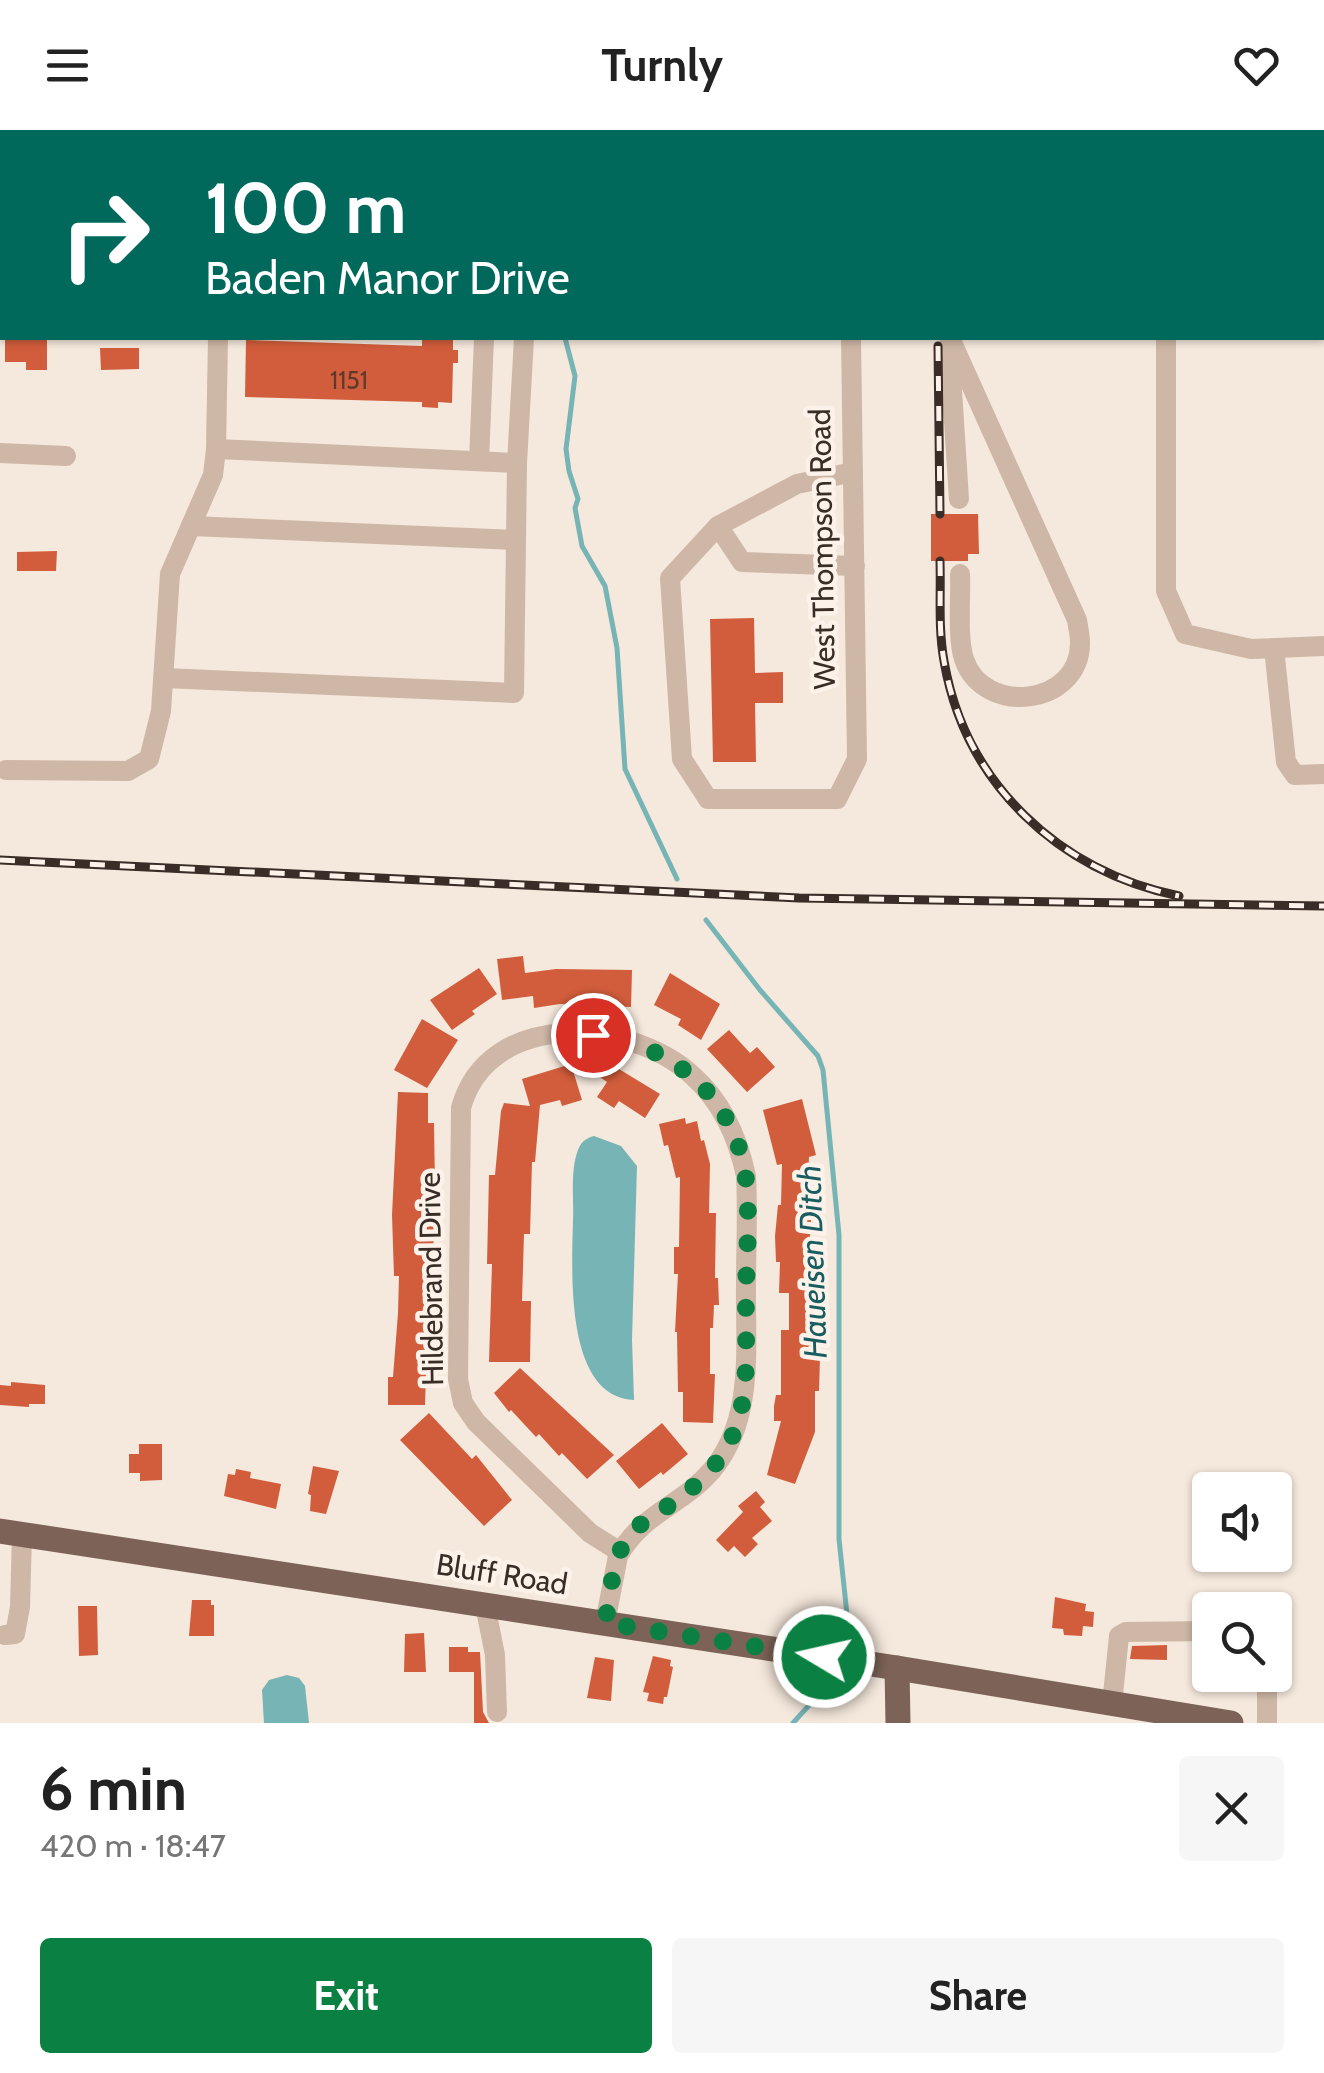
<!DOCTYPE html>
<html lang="en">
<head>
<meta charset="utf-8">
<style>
	:root { --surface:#fff; --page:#f6f6f6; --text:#222; --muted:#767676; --accent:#0b8043 }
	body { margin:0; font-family:Cabin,sans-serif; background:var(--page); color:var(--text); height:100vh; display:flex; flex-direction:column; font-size:38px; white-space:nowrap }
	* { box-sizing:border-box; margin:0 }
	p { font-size:32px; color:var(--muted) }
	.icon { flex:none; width:55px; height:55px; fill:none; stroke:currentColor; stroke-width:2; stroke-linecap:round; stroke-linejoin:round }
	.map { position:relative; height:1593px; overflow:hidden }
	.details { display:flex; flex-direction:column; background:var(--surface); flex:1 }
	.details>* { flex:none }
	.hud { position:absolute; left:0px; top:0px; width:1325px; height:210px; box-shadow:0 2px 8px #0004; background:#00695c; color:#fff; overflow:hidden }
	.fabs { position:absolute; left:1192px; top:1342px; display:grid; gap:20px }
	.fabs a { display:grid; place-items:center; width:100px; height:100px; border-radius:10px; background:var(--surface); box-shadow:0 2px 8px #0004; font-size:50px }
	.pin { position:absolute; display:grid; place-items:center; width:85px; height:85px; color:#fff; margin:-42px; border:5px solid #fff; border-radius:50%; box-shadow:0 2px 10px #0007 }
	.me { position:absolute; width:110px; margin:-55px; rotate:279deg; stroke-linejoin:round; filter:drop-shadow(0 0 8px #0008) }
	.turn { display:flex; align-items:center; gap:35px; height:210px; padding:0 40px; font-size:45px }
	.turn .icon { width:130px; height:130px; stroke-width:2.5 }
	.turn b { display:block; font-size:70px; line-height:85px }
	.round { display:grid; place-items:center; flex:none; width:105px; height:105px; border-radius:10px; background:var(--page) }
	.headline { display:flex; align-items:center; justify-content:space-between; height:170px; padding:0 40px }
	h1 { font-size:60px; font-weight:800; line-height:75px }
	.cta { display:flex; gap:20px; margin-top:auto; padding:20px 40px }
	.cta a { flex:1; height:115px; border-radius:10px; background:var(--accent); color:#fff; font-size:40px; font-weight:800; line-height:115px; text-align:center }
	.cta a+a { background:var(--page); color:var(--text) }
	header { display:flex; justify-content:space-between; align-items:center; height:130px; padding:0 40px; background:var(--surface); font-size:45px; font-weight:800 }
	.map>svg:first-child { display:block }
</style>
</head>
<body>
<header><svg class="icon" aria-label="menu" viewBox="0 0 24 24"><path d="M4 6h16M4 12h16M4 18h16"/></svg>Turnly<svg class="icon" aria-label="heart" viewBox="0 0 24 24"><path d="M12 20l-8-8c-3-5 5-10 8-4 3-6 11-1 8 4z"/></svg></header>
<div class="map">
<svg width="1324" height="1593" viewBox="0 0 1324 1593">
	<rect width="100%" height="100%" fill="#f5e8dc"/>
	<g fill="#77b4b5">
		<path d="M 594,1006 L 621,1016 L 637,1036 L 632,1210 L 634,1270 C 564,1267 572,1140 573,1090 C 574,1069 570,1041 578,1020 C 581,1012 586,1008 594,1006 Z"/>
		<path d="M 287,1545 L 299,1548 L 305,1556 L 309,1593 L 264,1593 L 262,1560 L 269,1550 Z"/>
	</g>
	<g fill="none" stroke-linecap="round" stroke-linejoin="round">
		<g stroke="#77b4b5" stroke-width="5">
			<path d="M 431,0 L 431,2"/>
			<path d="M 565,208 L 575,246 L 566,319 L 569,341 L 578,369 L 575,378 L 582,416 L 605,456 L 617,518 L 625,639 L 677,749"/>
			<path d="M 706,790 L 760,860 L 818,926 L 823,940 L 839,1105 L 839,1409 L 850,1513"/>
			<path d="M 793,1593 L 812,1572 L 845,1549"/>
		</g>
	</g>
	<g fill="#d25d3c">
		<path d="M 5,208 L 47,208 L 47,240 L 26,240 L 26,232 L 5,232 Z"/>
		<path d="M 422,208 L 453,208 L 453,220 L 458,220 L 458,233 L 453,233 L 452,273 L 438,272 L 438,278 L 422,277 L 422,272 L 245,267 L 246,210 L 422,216 Z"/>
		<path d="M 100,218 L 139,218 L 139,239 L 101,240 Z"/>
		<path d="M 931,384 L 978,384 L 979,424 L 968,424 L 968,431 L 931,431 Z"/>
		<path d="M 57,421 L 56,441 L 17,441 L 17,422 Z"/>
		<path d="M 754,488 L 755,543 L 783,542 L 783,573 L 755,573 L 756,632 L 713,632 L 710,489 Z"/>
		<path d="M 523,826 L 525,843 L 556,839 L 632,840 L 631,877 L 560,874 L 534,878 L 533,866 L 502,870 L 497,829 Z"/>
		<path d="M 479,838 L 497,864 L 472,881 L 475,884 L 452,900 L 430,870 Z"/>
		<path d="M 670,843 L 720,874 L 701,910 L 678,895 L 681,889 L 654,875 Z"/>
		<path d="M 422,889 L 458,910 L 427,958 L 394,940 Z"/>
		<path d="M 729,900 L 750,923 L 757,917 L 775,937 L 747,962 L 707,919 Z"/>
		<path d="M 609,933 L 660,964 L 645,988 L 619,971 L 614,978 L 597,967 L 607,952 L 600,947 Z"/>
		<path d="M 571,934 L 582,970 L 562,976 L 560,970 L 540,975 L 535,1032 L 532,1032 L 530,1104 L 524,1104 L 522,1171 L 531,1171 L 530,1232 L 489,1232 L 492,1134 L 487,1134 L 489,1045 L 495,1045 L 501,981 L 504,973 L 530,976 L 522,949 Z"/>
		<path d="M 398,962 L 428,963 L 428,993 L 434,993 L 435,1057 L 430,1057 L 430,1090 L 434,1090 L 434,1105 L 431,1147 L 428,1147 L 427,1184 L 434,1184 L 434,1211 L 431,1243 L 426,1243 L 425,1275 L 388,1275 L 388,1247 L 393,1247 L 398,1183 L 399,1146 L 394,1146 L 392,1085 Z"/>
		<path d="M 802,969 L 816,1025 L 809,1027 L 807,1074 L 812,1074 L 810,1107 L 816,1107 L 820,1227 L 819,1261 L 815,1261 L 815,1302 L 795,1354 L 767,1345 L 781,1291 L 774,1291 L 774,1276 L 776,1265 L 781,1265 L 781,1200 L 789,1200 L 789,1163 L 779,1163 L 780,1132 L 776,1132 L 775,1106 L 778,1075 L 781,1075 L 782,1034 L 777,1035 L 763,980 Z"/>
		<path d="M 685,988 L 686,994 L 697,991 L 701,1011 L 704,1010 L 710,1034 L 709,1083 L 716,1083 L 715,1148 L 718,1148 L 719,1175 L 714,1175 L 713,1198 L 710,1198 L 710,1244 L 715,1244 L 713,1293 L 683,1292 L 683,1262 L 678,1262 L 677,1202 L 675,1202 L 678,1144 L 674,1144 L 674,1117 L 679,1117 L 680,1047 L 676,1048 L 668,1015 L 664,1016 L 659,994 Z"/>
		<path d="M 520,1238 L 614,1325 L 587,1349 L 562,1323 L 559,1326 L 539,1304 L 536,1307 L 511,1280 L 509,1282 L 494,1263 Z"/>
		<path d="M 11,1252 L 45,1255 L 45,1274 L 29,1274 L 29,1277 L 0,1275 L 0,1255 L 11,1256 Z"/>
		<path d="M 429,1283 L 472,1329 L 476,1325 L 512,1370 L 484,1396 L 400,1310 Z"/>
		<path d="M 662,1293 L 688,1324 L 663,1345 L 661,1342 L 639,1359 L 616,1331 Z"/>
		<path d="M 139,1314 L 162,1314 L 162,1350 L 140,1351 L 140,1343 L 129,1343 L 129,1324 L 139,1324 Z"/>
		<path d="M 313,1336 L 339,1341 L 326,1384 L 310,1381 L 311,1365 L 308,1364 Z"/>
		<path d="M 236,1339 L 251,1342 L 250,1348 L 281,1354 L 276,1379 L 224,1366 L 228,1344 L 235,1345 Z"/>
		<path d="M 756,1361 L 765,1372 L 760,1377 L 772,1391 L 752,1408 L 758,1414 L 745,1427 L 734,1416 L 728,1422 L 716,1410 L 743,1382 L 738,1376 Z"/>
		<path d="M 1055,1467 L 1086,1474 L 1085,1481 L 1094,1482 L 1093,1497 L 1083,1496 L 1082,1506 L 1064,1505 L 1063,1499 L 1052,1498 Z"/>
		<path d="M 192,1470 L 211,1470 L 211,1475 L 214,1475 L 214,1506 L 189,1506 Z"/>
		<path d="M 78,1476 L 97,1476 L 98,1525 L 79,1526 Z"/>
		<path d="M 424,1503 L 426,1542 L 404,1542 L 405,1504 Z"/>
		<path d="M 1167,1515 L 1167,1530 L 1130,1529 L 1132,1516 Z"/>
		<path d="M 449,1517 L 468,1517 L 468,1522 L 480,1522 L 483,1582 L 489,1593 L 474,1593 L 474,1542 L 449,1542 Z"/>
		<path d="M 653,1526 L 671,1530 L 670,1536 L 673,1537 L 667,1567 L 664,1567 L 663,1574 L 647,1571 L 649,1563 L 643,1562 Z"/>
		<path d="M 595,1527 L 614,1530 L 611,1571 L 587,1568 Z"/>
	</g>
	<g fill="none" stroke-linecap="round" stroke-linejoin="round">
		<g stroke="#ceb7a6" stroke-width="20">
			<path d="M 510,0 L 511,2"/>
			<path d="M 660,0 L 660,2"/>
			<path d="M 849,0 L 849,2"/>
			<path d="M 171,2 L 171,0"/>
			<path d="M 340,2 L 340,0"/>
			<path d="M 719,2 L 720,0"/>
			<path d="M 782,2 L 782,0"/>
			<path d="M 218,208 L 216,319 L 517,333 L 524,208"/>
			<path d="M 851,208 L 857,629 L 837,669 L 708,669 L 682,629 L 670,448 L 718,396 L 797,354 L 853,342"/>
			<path d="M 950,208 L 1077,490 C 1078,497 1080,505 1080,513 C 1080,576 983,587 964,529 C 957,508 961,467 960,444"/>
			<path d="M 1166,208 L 1166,461 L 1185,504 L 1251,519 L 1324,516"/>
			<path d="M 949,214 L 959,369"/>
			<path d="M 0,323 L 66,326"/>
			<path d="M 479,331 L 484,208"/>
			<path d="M 191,396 L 516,410"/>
			<path d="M 718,396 L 742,432 L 855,436"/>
			<path d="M 1274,518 L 1286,632 L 1295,645 L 1324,644"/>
			<path d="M 164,548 L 514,563 L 517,333"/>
			<path d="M 6,640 L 128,641 L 149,629 L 161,581 L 170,444 L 213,345 L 216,319"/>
			<path d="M 485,1475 L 495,1525 L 497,1582"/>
			<path d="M 605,1493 L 618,1426 C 644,1381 682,1376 713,1339 C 755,1288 745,1214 746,1154 C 746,1118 748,1082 746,1046 C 738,1008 722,972 693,946 C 630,888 488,879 461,978 L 458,1249 L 463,1273 L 476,1292 L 590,1403 L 620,1422"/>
			<path d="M 5,1505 L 15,1504 L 20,1477 L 22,1404"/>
			<path d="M 1261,1545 L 1267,1557 L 1267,1593"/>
			<path d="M 1112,1574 L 1119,1506 L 1126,1502 L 1210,1501"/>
		</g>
		<g stroke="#7d6357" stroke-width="25">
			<path d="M 0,1401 L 897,1538 L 1231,1593"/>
			<path d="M 897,1538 L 898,1593"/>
		</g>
		<defs>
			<g id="rail">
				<path d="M 938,216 L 940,384"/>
				<path d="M 940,431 C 941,464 938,498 944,531 C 965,654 1059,741 1179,766"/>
				<path d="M 0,730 L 799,768 L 1324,776"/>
			</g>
		</defs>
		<use href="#rail" stroke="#3a2d28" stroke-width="9"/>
		<use href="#rail" stroke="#fcf2e9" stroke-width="5" stroke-dasharray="15" stroke-linecap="butt"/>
	</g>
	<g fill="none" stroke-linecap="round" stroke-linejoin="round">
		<path stroke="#0b8043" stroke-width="18" stroke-dasharray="0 32.4" d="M 593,905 C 669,913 732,964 745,1042 C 751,1083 746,1129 746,1171 C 745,1215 751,1265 732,1307 C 717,1339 694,1358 665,1378 C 653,1386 638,1394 629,1406 C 611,1429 611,1465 605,1493 L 824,1527"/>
	</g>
	<g text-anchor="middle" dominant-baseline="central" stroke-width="9" stroke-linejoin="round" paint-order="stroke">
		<g font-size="25" fill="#60392d">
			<text x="349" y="250">1151</text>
		</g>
		<g font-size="30" fill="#3a2d28" stroke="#fcf2e9">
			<text transform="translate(822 419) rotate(-91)">West Thompson Road</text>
			<text transform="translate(431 1149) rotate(-91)">Hildebrand Drive</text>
			<text transform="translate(502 1444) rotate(9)">Bluff Road</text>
		</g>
		<g font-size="32" font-style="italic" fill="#185d60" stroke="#fcf2e9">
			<text transform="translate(812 1132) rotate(-92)">Haueisen Ditch</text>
		</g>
	</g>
</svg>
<div class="fabs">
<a><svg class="icon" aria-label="sound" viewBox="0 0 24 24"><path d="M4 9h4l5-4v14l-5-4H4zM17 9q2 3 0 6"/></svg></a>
<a><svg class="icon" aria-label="search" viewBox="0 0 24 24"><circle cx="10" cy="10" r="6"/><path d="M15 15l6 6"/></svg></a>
</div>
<div class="pin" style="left:593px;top:905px;background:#d93025"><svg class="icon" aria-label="arrive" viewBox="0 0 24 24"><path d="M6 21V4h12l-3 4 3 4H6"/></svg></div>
<svg class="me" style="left:824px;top:1527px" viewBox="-20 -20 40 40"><circle r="17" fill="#0b8043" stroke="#fff" stroke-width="3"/><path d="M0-11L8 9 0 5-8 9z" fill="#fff"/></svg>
<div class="hud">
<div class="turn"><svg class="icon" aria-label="right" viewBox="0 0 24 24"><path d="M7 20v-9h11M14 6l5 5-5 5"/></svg><div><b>100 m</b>Baden Manor Drive</div></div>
</div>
</div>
<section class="details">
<div class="headline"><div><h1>6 min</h1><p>420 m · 18:47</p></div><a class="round"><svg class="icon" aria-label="close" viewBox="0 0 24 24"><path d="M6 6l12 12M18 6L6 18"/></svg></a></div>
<div class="cta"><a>Exit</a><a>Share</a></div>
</section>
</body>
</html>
